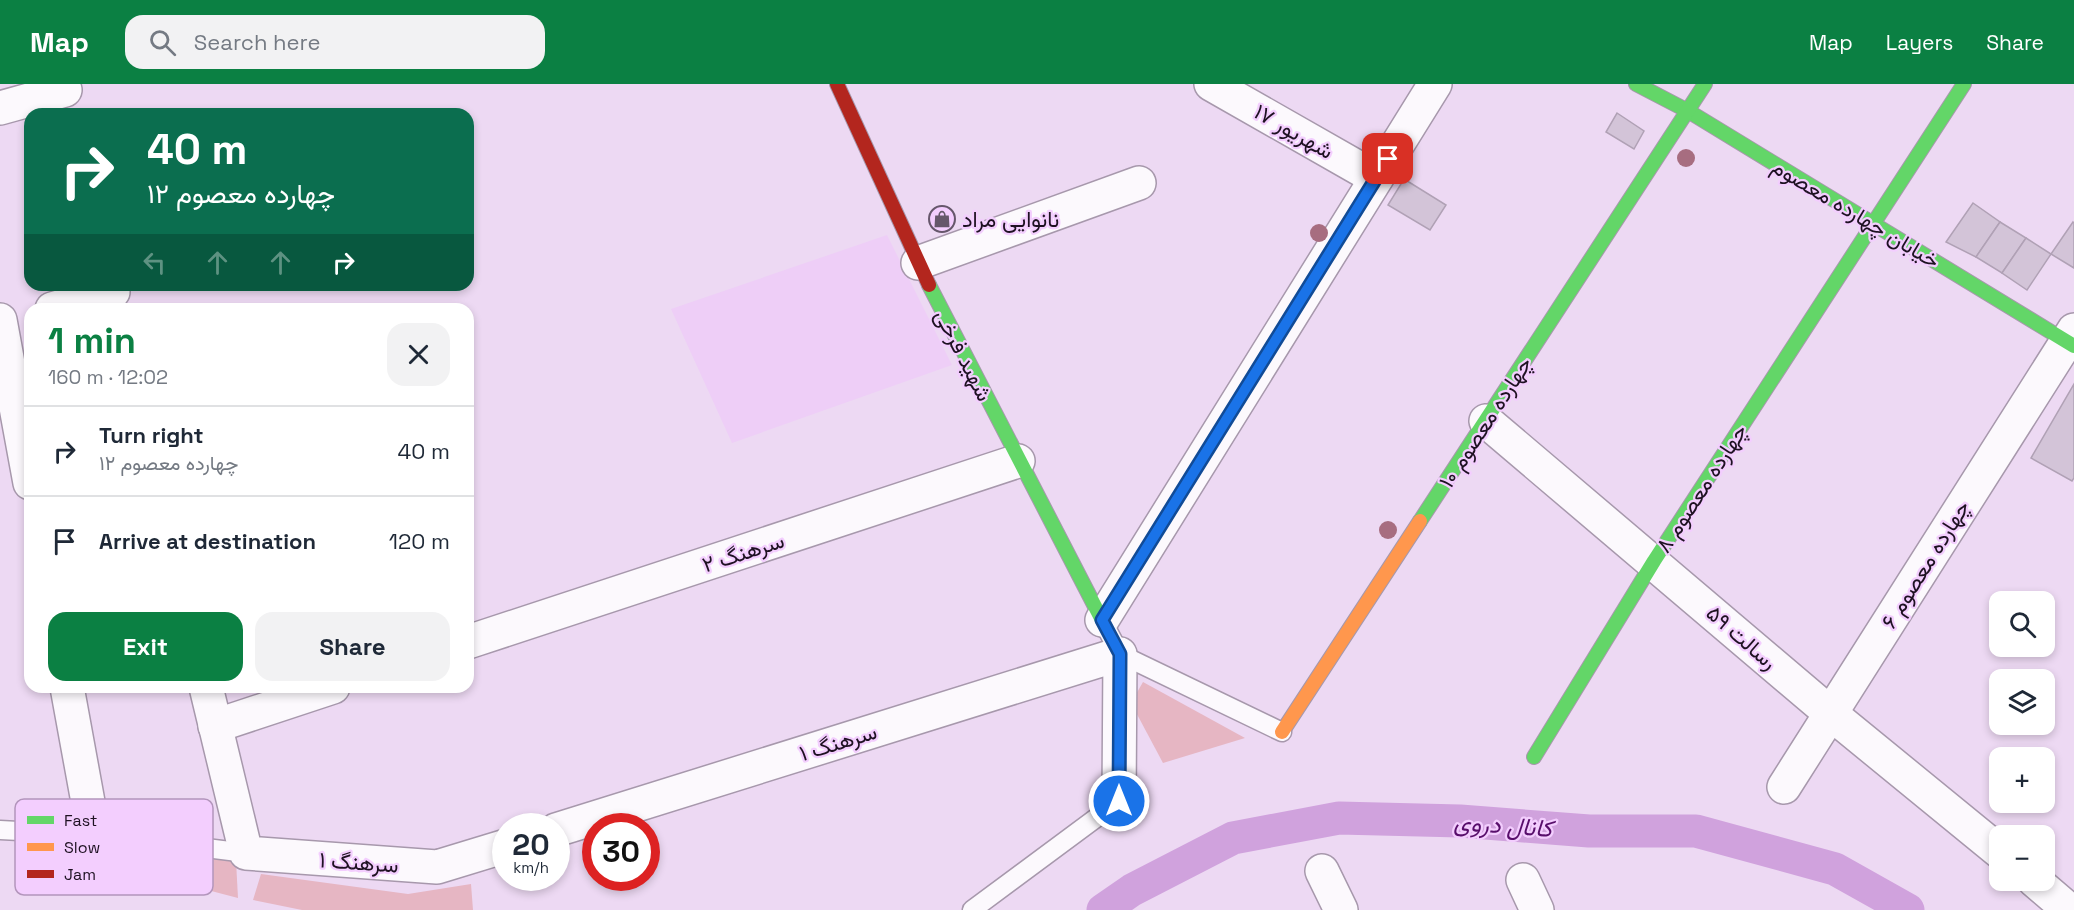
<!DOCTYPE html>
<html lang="en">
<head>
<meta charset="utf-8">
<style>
	:root { --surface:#fff; --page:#f2f2f3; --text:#1f2937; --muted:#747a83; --line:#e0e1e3; --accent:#0b8043 }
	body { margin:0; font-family:"Space Grotesk",Vazirmatn,sans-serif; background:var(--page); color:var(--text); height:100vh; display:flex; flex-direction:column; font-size:22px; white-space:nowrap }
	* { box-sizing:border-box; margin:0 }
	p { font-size:20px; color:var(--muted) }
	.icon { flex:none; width:33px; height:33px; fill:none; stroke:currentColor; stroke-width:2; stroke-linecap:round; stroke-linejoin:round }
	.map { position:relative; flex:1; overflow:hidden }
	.sheet { position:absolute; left:24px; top:219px; width:450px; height:390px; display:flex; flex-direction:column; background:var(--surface); border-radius:18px; box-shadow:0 3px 9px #0003 }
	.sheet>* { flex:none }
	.guide { position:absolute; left:24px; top:24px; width:450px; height:183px; border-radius:18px; box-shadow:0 3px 9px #0003; background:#0b6e4f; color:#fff; overflow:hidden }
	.controls { position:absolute; left:1989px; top:507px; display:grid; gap:12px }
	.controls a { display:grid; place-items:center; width:66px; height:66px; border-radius:12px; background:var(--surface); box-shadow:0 3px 9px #0003; font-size:30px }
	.speed { position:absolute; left:492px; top:729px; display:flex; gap:12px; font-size:30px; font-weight:700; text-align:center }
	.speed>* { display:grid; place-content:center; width:78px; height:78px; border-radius:50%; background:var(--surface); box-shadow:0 3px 9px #0003; line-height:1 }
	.speed small { font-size:15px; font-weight:400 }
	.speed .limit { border:9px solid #d22; background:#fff; color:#111 }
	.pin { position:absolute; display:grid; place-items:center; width:51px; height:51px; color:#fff; margin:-26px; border-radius:12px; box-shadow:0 3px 9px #0006 }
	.me { position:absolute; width:66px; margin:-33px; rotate:0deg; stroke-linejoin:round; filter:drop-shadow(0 0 4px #0008) }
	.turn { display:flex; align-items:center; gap:21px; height:126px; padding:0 24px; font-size:27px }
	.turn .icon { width:78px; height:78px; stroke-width:2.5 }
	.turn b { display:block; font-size:42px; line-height:51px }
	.lanes { display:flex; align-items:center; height:57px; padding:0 24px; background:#0003; justify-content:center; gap:30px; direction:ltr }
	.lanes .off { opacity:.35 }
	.round { display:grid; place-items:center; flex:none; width:63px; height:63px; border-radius:18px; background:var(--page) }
	.overview { display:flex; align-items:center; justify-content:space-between; height:102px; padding:0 24px }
	h1 { font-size:36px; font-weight:700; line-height:45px; color:var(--accent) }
	.primary-button { display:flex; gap:12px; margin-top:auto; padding:12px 24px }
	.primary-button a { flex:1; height:69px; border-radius:18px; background:var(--accent); color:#fff; font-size:24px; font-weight:700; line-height:69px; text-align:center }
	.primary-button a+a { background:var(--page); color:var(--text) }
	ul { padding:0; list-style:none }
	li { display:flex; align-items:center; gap:18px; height:90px; padding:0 24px; border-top:2px solid var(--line) }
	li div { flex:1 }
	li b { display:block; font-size:22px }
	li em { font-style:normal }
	header { display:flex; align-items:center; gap:36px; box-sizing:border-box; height:84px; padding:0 30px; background:var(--accent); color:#fff }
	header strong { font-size:28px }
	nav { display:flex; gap:33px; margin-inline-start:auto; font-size:21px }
	.search { width:420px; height:54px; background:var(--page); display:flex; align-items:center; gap:15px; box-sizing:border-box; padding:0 21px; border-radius:18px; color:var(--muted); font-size:22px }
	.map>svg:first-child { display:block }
</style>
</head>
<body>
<header>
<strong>Map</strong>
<div class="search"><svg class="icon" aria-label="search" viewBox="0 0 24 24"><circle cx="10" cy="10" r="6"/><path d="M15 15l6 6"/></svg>Search here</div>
<nav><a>Map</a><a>Layers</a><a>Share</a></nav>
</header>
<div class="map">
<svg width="2074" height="826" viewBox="0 0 2074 826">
	<rect width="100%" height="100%" fill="#edd9f3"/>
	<path fill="#eecef7" d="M 887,151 L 952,281 L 732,359 L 671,225 Z"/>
	<g fill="#e6b6c3">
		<path d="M 1143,598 L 1245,654 L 1163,679 L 1131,619 Z"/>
		<path d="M 113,762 L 236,777 L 238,814 L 127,785 Z"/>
		<path d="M 261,790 L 408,810 L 471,800 L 473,826 L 302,826 L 253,816 Z"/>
	</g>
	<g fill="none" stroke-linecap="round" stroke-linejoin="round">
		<path stroke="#d0a2dd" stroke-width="33" d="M 1103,826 L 1132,806 L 1233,754 L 1339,734 L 1460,737 L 1589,747 L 1696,747 L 1835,785 L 1908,826"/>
	</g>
	<g fill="#d3c4d8" stroke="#b0a1b5" stroke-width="1.5">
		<path d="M 1617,29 L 1644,47 L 1634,65 L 1606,48 Z"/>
		<path d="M 1404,95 L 1446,121 L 1430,146 L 1388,121 Z"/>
		<path d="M 1973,119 L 2000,138 L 1976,173 L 1946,158 Z"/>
		<path d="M 2000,138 L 2026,154 L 2002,189 L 1976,173 Z"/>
		<path d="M 2073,138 L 2074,139 L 2074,184 L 2051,170 Z"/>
		<path d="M 2026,154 L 2051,170 L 2027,206 L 2002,189 Z"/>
		<path d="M 2074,300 L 2074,394 L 2072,397 L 2031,374 Z"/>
	</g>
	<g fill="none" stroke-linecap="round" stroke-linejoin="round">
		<defs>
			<g id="lane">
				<path d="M 1102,536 L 1120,570 L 1282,648"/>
				<path d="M 0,746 L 94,751 L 187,762"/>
				<path d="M 206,764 L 246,769"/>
				<path d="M 972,826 L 1119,717"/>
			</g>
			<g id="street">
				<path d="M 1211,0 L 1376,94"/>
				<path d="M 0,24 L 65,6"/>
				<path d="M 918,179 L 1139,99"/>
				<path d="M 52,225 L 113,208"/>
				<path d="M 0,236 L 30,399"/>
				<path d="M 1486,337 L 1830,629 L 2000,768"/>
				<path d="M 1102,536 L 1435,0"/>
				<path d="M 468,558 L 1018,377"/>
				<path d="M 67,603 L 94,751"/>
				<path d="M 206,603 L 246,769 L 437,783 L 506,762"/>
				<path d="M 215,642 L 333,603"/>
				<path d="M 1784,703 L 2074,246"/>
				<path d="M 556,746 L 1120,570 L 1119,717"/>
				<path d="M 1322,787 L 1341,826"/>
				<path d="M 1523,796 L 1537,826"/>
				<path d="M 2034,796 L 2069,826"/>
			</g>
			<g id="fast">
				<path d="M 1636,0 L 1688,27 L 2074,262"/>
				<path d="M 929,201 L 1102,536"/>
				<path d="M 1420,437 L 1705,0"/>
				<path d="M 1534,673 L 1654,477 L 1964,0"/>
			</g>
			<path id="slow" d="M 1282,648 L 1420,437"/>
			<path id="jam" d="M 837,0 L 929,201"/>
		</defs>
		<use href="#lane" stroke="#a798ac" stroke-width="21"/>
		<use href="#street" stroke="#a798ac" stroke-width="36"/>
		<use href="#fast" stroke="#a798ac" stroke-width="16"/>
		<use href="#slow" stroke="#a798ac" stroke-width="16"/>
		<use href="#jam" stroke="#a798ac" stroke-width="16"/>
		<use href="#lane" stroke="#fcf9fd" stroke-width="18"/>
		<use href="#street" stroke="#fcf9fd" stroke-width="33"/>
		<use href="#fast" stroke="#63d668" stroke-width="14"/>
		<use href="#slow" stroke="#ff974d" stroke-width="14"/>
		<use href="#jam" stroke="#b3261e" stroke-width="14"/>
	</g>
	<g fill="#a76d80">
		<circle cx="1686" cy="74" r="9"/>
		<circle cx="1319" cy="149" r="9"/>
		<circle cx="1388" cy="446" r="9"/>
	</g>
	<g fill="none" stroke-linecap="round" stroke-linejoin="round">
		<defs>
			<path id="route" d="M 1119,717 L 1120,570 L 1102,536 L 1388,75"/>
		</defs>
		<use href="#route" stroke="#114b97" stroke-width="15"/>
		<use href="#route" stroke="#1a73e8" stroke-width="10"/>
	</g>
	<defs>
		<symbol id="shop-ring" viewBox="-11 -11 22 22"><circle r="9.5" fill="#f3cefe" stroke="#66576b" stroke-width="1.5"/><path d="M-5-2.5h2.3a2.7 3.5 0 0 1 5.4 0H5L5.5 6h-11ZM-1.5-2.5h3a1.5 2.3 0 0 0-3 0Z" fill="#66576b"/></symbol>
	</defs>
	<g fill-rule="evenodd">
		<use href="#shop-ring" x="927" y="120" width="30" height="30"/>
	</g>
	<g text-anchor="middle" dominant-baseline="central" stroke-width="4.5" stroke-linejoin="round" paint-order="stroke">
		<g font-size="22" fill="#1e1122" stroke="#f3cefe">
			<text transform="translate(1294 47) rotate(30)">۱۷ شهریور</text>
			<text transform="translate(1856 129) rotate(31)">خیابان چهارده معصوم</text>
			<text transform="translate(964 271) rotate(63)">شهید فرخی</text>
			<text transform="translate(1485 338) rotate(-57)">چهارده معصوم ۱۰</text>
			<text transform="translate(1701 404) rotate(-57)">چهارده معصوم ۸</text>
			<text transform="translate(743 468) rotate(-18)">سرهنگ ۲</text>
			<text transform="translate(1925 480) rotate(-58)">چهارده معصوم ۶</text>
			<text transform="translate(1742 553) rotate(41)">رسالت ۵۹</text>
			<text transform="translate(838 658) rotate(-17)">سرهنگ ۱</text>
			<text transform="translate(359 778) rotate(4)">سرهنگ ۱</text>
		</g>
		<g font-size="22" fill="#1e1122" stroke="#f3cefe" text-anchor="start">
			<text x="962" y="135">نانوایی مراد</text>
		</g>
		<g font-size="24" font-style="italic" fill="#580e6b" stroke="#f3cefe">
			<text transform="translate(1503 741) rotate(4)">کانال دروی</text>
		</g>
	</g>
	<rect x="15" y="715" width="198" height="96" rx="9" fill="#f3cefe" stroke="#b395bc" stroke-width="1.5"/>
	<rect x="27" y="732" width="27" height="8" fill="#63d668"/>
	<rect x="27" y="759" width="27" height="8" fill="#ff974d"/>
	<rect x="27" y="786" width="27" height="8" fill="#b3261e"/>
	<g font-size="16" fill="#1e1122">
		<text x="64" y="742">Fast</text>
		<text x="64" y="769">Slow</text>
		<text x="64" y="796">Jam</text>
	</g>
</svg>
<div class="controls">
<a><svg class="icon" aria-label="search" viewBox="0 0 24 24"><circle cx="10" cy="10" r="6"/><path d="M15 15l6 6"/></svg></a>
<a><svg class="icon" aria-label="layers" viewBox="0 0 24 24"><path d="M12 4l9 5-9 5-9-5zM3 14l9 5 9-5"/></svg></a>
<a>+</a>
<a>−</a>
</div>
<div class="speed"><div>20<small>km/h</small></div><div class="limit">30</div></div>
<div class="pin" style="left:1388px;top:75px;background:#d93025"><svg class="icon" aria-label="arrive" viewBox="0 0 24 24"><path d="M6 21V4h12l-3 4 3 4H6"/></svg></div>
<svg class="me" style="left:1119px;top:717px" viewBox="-20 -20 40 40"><circle r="17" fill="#1a73e8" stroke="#fff" stroke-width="3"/><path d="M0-11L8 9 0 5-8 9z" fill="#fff"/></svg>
<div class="guide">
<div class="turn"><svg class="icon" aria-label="right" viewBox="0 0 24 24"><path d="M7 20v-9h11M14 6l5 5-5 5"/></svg><div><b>40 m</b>چهارده معصوم ۱۲</div></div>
<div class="lanes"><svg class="icon off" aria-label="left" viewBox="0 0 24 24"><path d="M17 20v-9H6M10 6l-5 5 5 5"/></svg><svg class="icon off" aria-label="ahead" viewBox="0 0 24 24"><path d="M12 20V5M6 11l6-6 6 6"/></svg><svg class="icon off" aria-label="ahead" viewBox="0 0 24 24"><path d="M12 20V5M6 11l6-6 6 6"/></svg><svg class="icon" aria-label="right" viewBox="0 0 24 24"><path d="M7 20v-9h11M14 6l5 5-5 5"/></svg></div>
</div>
<section class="sheet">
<div class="overview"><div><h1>1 min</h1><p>160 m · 12:02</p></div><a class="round"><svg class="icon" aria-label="close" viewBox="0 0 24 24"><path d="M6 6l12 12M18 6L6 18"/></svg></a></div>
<ul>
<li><svg class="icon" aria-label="right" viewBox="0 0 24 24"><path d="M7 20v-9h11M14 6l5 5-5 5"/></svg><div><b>Turn right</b><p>چهارده معصوم ۱۲</p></div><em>40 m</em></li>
<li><svg class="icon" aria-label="arrive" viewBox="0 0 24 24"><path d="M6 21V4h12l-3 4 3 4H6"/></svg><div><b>Arrive at destination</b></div><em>120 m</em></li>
</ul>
<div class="primary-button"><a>Exit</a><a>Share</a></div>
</section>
</div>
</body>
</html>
